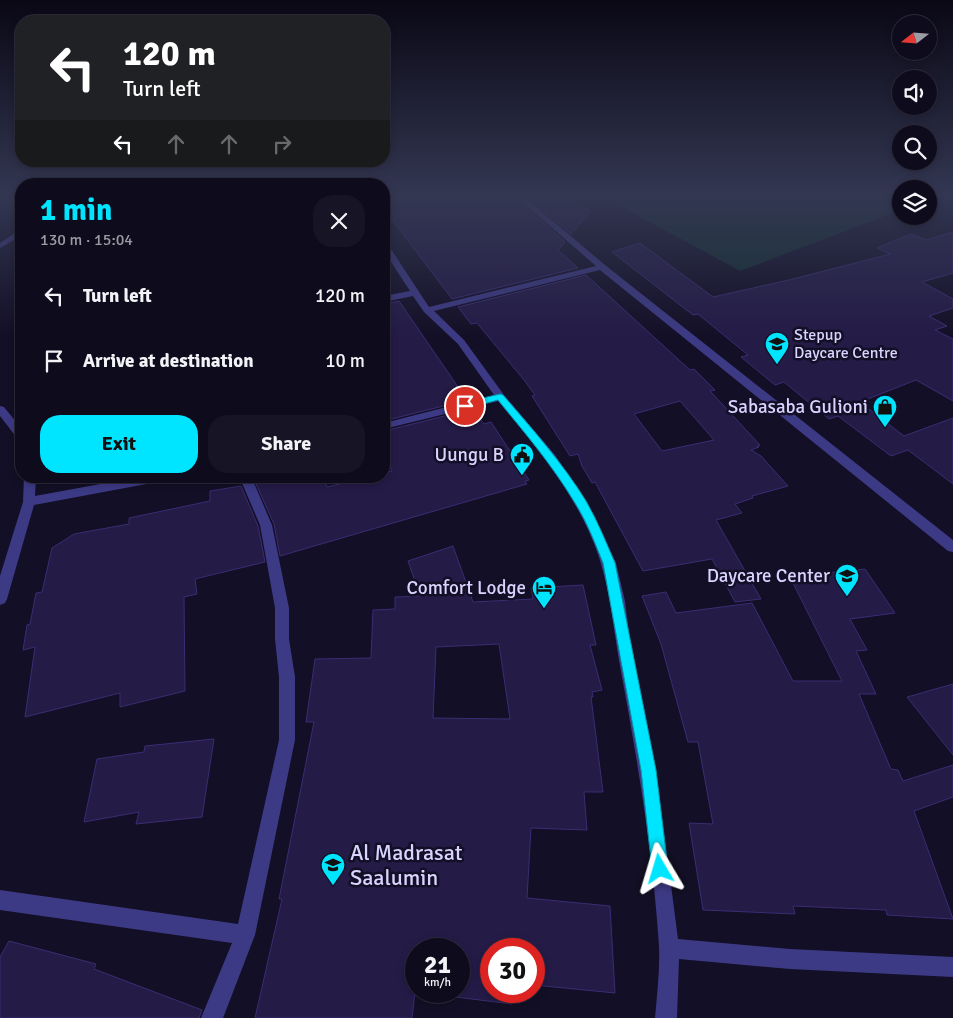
<!DOCTYPE html>
<html lang="en">
<head>
<meta charset="utf-8">
<style>
	:root { --surface:#0e0b1c; --page:#171425; --text:#f1f3f6; --muted:#9b9ba3; --line:#2e2b3b; --accent:#00e5ff }
	body { margin:0; font-family:Signika,sans-serif; background:var(--page); color:var(--text); height:100vh; display:flex; flex-direction:column; font-size:19px; white-space:nowrap }
	* { box-sizing:border-box; margin:0 }
	p { font-size:16px; color:var(--muted) }
	.icon { flex:none; width:28px; height:28px; fill:none; stroke:currentColor; stroke-width:2; stroke-linecap:round; stroke-linejoin:round }
	.map { position:relative; flex:1; overflow:hidden }
	.details { position:absolute; left:15px; top:178px; width:375px; height:305px; display:flex; flex-direction:column; background:var(--surface); border-radius:20px; box-shadow:0 2px 8px #0003,0 0 0 1px var(--line) }
	.details>* { flex:none }
	.banner { position:absolute; left:15px; top:15px; width:375px; height:152px; border-radius:20px; box-shadow:0 2px 8px #0003,0 0 0 1px var(--line); background:#202124; color:#fff; overflow:hidden }
	.needle { width:32px; rotate:253deg }
	.buttons { position:absolute; left:892px; top:15px; display:grid; gap:10px }
	.buttons a { display:grid; place-items:center; width:45px; height:45px; border-radius:50%; background:var(--surface); box-shadow:0 2px 8px #0003,0 0 0 1px var(--line); font-size:25px }
	.speed { position:absolute; left:405px; top:938px; display:flex; gap:10px; font-size:25px; font-weight:700; text-align:center }
	.speed>* { display:grid; place-content:center; width:65px; height:65px; border-radius:50%; background:var(--surface); box-shadow:0 2px 8px #0003,0 0 0 1px var(--line); line-height:1 }
	.speed small { font-size:12px; font-weight:400 }
	.speed .limit { border:8px solid #d22; background:#fff; color:#111 }
	.pin { position:absolute; display:grid; place-items:center; width:42px; height:42px; color:#fff; margin:-21px; border:2px solid #fff; border-radius:50%; box-shadow:0 1px 5px #0007 }
	.me { position:absolute; width:55px; margin:-28px; rotate:353deg; stroke-linejoin:round; filter:drop-shadow(0 0 4px #0008) }
	.turn { display:flex; align-items:center; gap:18px; height:105px; padding:0 25px; font-size:22px }
	.turn .icon { width:65px; height:65px; stroke-width:2.5 }
	.turn b { display:block; font-size:35px; line-height:42px }
	.lanes { display:flex; align-items:center; height:48px; padding:0 25px; background:#0003; justify-content:center; gap:25px; direction:ltr }
	.lanes .off { opacity:.35 }
	.round { display:grid; place-items:center; flex:none; width:52px; height:52px; border-radius:20px; background:var(--page) }
	.summary { display:flex; align-items:center; justify-content:space-between; height:85px; padding:0 25px }
	h1 { font-size:30px; font-weight:800; line-height:38px; color:var(--accent) }
	.action { display:flex; gap:10px; margin-top:auto; padding:10px 25px }
	.action a { flex:1; height:58px; border-radius:20px; background:var(--accent); color:#111; font-size:20px; font-weight:800; line-height:58px; text-align:center }
	.action a+a { background:var(--page); color:var(--text) }
	ul { padding:0; list-style:none }
	li { display:flex; align-items:center; gap:15px; height:65px; padding:0 25px }
	li div { flex:1 }
	li b { display:block; font-size:19px }
	li em { font-style:normal }
	.map>svg:first-child { display:block }
</style>
</head>
<body>
<div class="map">
<svg width="953" height="1018" viewBox="0 0 953 1018">
	<rect width="100%" height="100%" fill="#130f26"/>
	<path fill="#12302f" d="M 598,194 L 901,194 L 901,210 L 740,271 Z"/>
	<g fill="#241b47" stroke="#3b2d73" fill-rule="evenodd">
		<path d="M 384,194 L 511,194 L 565,242 L 558,250 L 578,268 L 452,299 L 384,209 Z"/>
		<path d="M 524,194 L 567,194 L 590,212 L 571,234 Z"/>
		<path d="M 953,232 L 953,273 L 922,282 L 953,299 L 953,308 L 929,316 L 947,326 L 935,330 L 953,339 L 953,401 L 916,380 L 860,402 L 904,436 L 953,418 L 953,484 L 908,450 L 891,456 L 838,416 L 829,419 L 784,382 L 775,385 L 741,357 L 748,355 L 698,314 L 693,315 L 612,252 L 640,243 L 713,297 L 789,280 L 890,254 L 877,248 L 911,234 L 926,240 Z"/>
		<path d="M 586,275 L 690,370 L 694,369 L 715,390 L 710,391 L 760,445 L 757,446 L 759,447 L 751,450 L 761,456 L 788,486 L 752,496 L 753,498 L 735,504 L 742,513 L 716,520 L 761,599 L 735,602 L 712,559 L 643,571 L 595,482 L 592,483 L 582,466 L 578,454 L 570,456 L 532,396 L 535,395 L 524,380 L 477,323 L 471,324 L 458,307 ZM 680,401 L 714,440 L 662,451 L 634,414 Z"/>
		<path d="M 399,301 L 467,400 L 384,421 L 384,355 L 390,353 L 384,343 L 384,304 Z"/>
		<path d="M 473,409 L 484,424 L 491,422 L 529,480 L 525,481 L 527,484 L 280,556 L 274,524 L 256,484 L 259,483 L 257,476 L 323,476 L 327,487 L 371,476 L 384,476 L 384,473 L 392,471 L 384,451 L 384,431 Z"/>
		<path d="M 241,486 L 258,526 L 265,562 L 195,579 L 197,594 L 184,597 L 185,691 L 120,707 L 120,693 L 25,717 L 35,647 L 23,650 L 27,625 L 30,624 L 36,593 L 42,592 L 52,548 L 74,534 L 129,524 L 129,518 L 210,501 L 210,491 Z"/>
		<path d="M 453,546 L 473,602 L 533,599 L 531,588 L 583,585 L 596,645 L 590,645 L 602,690 L 592,692 L 593,697 L 591,697 L 603,792 L 584,792 L 587,830 L 531,828 L 527,898 L 610,906 L 615,993 L 534,985 L 534,949 L 491,949 L 491,991 L 513,991 L 512,1004 L 415,992 L 412,1018 L 255,1018 L 282,899 L 279,899 L 314,722 L 306,722 L 315,659 L 371,658 L 373,610 L 395,609 L 395,597 L 420,596 L 408,561 ZM 499,644 L 510,719 L 433,718 L 436,647 ZM 416,949 L 459,949 L 459,991 L 416,991 Z"/>
		<path d="M 865,569 L 895,613 L 850,619 L 867,650 L 856,651 L 876,694 L 859,694 L 891,769 L 898,770 L 903,781 L 953,765 L 953,797 L 914,811 L 953,919 L 887,915 L 886,910 L 793,906 L 795,914 L 703,910 L 689,823 L 713,824 L 698,742 L 688,742 L 661,644 L 642,596 L 666,592 L 676,613 L 752,603 L 793,681 L 842,681 L 790,577 Z"/>
		<path d="M 953,684 L 953,755 L 907,697 Z"/>
		<path d="M 214,739 L 202,817 L 136,824 L 139,812 L 84,822 L 97,759 L 144,752 L 145,746 Z"/>
		<path d="M 9,941 L 96,964 L 94,969 L 202,1010 L 199,1018 L 0,1018 L 0,957 Z"/>
	</g>
	<g fill="none" stroke-linecap="round" stroke-linejoin="round">
		<g fill="#3d3a85" fill-rule="evenodd">
			<path d="M 513,194 L 521,194 L 605,265 L 953,540 L 953,552 L 948,551 L 600,270 L 434,311 L 464,340 L 504,395 L 555,455 L 587,503 L 616,563 L 625,601 L 630,641 L 656,770 L 678,939 L 790,949 L 953,957 L 953,977 L 790,969 L 679,959 L 677,1018 L 655,1018 C 657,995 660,970 659,946 C 653,852 637,758 620,666 C 612,620 609,576 590,534 C 568,484 532,442 498,401 L 384,429 L 384,423 L 494,395 L 458,344 L 424,312 L 413,296 L 384,302 L 384,296 L 410,291 L 384,251 L 384,243 L 387,243 L 429,307 L 596,266 Z"/>
			<path d="M 18,231 L 21,231 L 21,236 L 0,248 L 0,243 Z"/>
			<path d="M 0,406 L 4,407 L 21,428 L 21,439 L 17,438 L 0,416 Z"/>
			<path d="M 24,476 L 36,476 L 35,496 L 144,476 L 174,476 L 168,480 L 34,505 L 7,599 L 5,603 L 0,605 L 0,576 L 23,502 Z"/>
			<path d="M 239,476 L 251,476 L 272,525 L 289,608 L 289,639 L 295,677 L 295,740 L 255,935 L 223,1018 L 201,1018 L 232,943 L 0,910 L 0,890 L 238,924 L 279,740 L 279,677 L 275,639 L 275,608 L 260,525 Z"/>
		</g>
	</g>
	<linearGradient id="sky" x2="0" y2="1"><stop stop-color="#0a0815"/><stop offset="0.58" stop-color="#333752"/><stop offset="1" stop-color="#333752" stop-opacity="0"/></linearGradient>
	<rect width="953" height="337" fill="url(#sky)"/>
	<path fill="#00e5ff" stroke="#0095a6" d="M 500,394 L 503,395 C 532,429 562,462 586,501 C 597,520 606,542 615,563 L 656,770 L 668,869 L 666,875 L 660,877 L 654,875 L 652,869 L 641,770 L 603,563 C 595,543 587,522 575,503 C 553,466 525,433 498,400 L 465,409 L 460,406 L 462,403 Z"/>
	<defs>
		<symbol id="school-pin" viewBox="-11 -11 22 30"><path d="M0 17L-7.5 6A9.5 9.5 0 1 1 7.5 6Z" fill="#00e5ff" stroke="#130f26"/><path d="M0-5L7-2L0 1L-7-2ZM-4 1L0 2.5L4 1V4Q0 6-4 4Z" fill="#111"/></symbol>
		<symbol id="shop-pin" viewBox="-11 -11 22 30"><path d="M0 17L-7.5 6A9.5 9.5 0 1 1 7.5 6Z" fill="#00e5ff" stroke="#130f26"/><path d="M-5-2.5h2.3a2.7 3.5 0 0 1 5.4 0H5L5.5 6h-11ZM-1.5-2.5h3a1.5 2.3 0 0 0-3 0Z" fill="#111"/></symbol>
		<symbol id="civic-pin" viewBox="-11 -11 22 30"><path d="M0 17L-7.5 6A9.5 9.5 0 1 1 7.5 6Z" fill="#00e5ff" stroke="#130f26"/><path d="M-.6-6.5H3V-4.5H.6V-3L4-1V1h2V6H-6V1h2V-1L-.6-3ZM-1.2 2.5V6h2.4V2.5Z" fill="#111"/></symbol>
		<symbol id="hotel-pin" viewBox="-11 -11 22 30"><path d="M0 17L-7.5 6A9.5 9.5 0 1 1 7.5 6Z" fill="#00e5ff" stroke="#130f26"/><path d="M-6-4.5h1.5V1H6V5H4.5V3h-9V5H-6ZM-4 0a1.8 1.8 0 1 1 3.6 0ZM.5 0V-2.5h3Q6-2.5 6 0Z" fill="#111"/></symbol>
	</defs>
	<g fill-rule="evenodd">
		<use href="#school-pin" x="763" y="330" width="28" height="38"/>
		<use href="#shop-pin" x="871" y="393" width="28" height="38"/>
		<use href="#civic-pin" x="508" y="441" width="28" height="38"/>
		<use href="#school-pin" x="833" y="562" width="28" height="38"/>
		<use href="#hotel-pin" x="530" y="574" width="28" height="38"/>
		<use href="#school-pin" x="319" y="851" width="28" height="38"/>
	</g>
	<g text-anchor="middle" dominant-baseline="central" stroke-width="5" stroke-linejoin="round" paint-order="stroke">
		<g font-size="16" fill="#d9d4ff" stroke="#130f26" text-anchor="start">
			<text x="794" y="335">Stepup<tspan x="794" dy="18">Daycare Centre</tspan></text>
		</g>
		<g font-size="19" fill="#d9d4ff" stroke="#130f26" text-anchor="end">
			<text x="868" y="407">Sabasaba Gulioni</text>
			<text x="504" y="455">Uungu B</text>
			<text x="830" y="576">Daycare Center</text>
			<text x="526" y="588">Comfort Lodge</text>
		</g>
		<g font-size="22" fill="#d9d4ff" stroke="#130f26" text-anchor="start">
			<text x="350" y="852">Al Madrasat<tspan x="350" dy="25">Saalumin</tspan></text>
		</g>
	</g>
</svg>
<div class="buttons">
<a><svg class="needle" viewBox="-14 -14 28 28"><path d="M0-13l5 13h-10z" fill="#e53935"/><path d="M0 13l5-13h-10z" fill="#9b9ba3"/></svg></a>
<a><svg class="icon" aria-label="sound" viewBox="0 0 24 24"><path d="M4 9h4l5-4v14l-5-4H4zM17 9q2 3 0 6"/></svg></a>
<a><svg class="icon" aria-label="search" viewBox="0 0 24 24"><circle cx="10" cy="10" r="6"/><path d="M15 15l6 6"/></svg></a>
<a><svg class="icon" aria-label="layers" viewBox="0 0 24 24"><path d="M12 4l9 5-9 5-9-5zM3 14l9 5 9-5"/></svg></a>
</div>
<div class="speed"><div>21<small>km/h</small></div><div class="limit">30</div></div>
<div class="pin" style="left:465px;top:406px;background:#d93025"><svg class="icon" aria-label="arrive" viewBox="0 0 24 24"><path d="M6 21V4h12l-3 4 3 4H6"/></svg></div>
<svg class="me" style="left:660px;top:869px" viewBox="-20 -20 40 40"><path d="M0-17L14 15 0 8-14 15z" fill="#00e5ff" stroke="#fff" stroke-width="4"/></svg>
<div class="banner">
<div class="turn"><svg class="icon" aria-label="left" viewBox="0 0 24 24"><path d="M17 20v-9H6M10 6l-5 5 5 5"/></svg><div><b>120 m</b>Turn left</div></div>
<div class="lanes"><svg class="icon" aria-label="left" viewBox="0 0 24 24"><path d="M17 20v-9H6M10 6l-5 5 5 5"/></svg><svg class="icon off" aria-label="ahead" viewBox="0 0 24 24"><path d="M12 20V5M6 11l6-6 6 6"/></svg><svg class="icon off" aria-label="ahead" viewBox="0 0 24 24"><path d="M12 20V5M6 11l6-6 6 6"/></svg><svg class="icon off" aria-label="right" viewBox="0 0 24 24"><path d="M7 20v-9h11M14 6l5 5-5 5"/></svg></div>
</div>
<section class="details">
<div class="summary"><div><h1>1 min</h1><p>130 m · 15:04</p></div><a class="round"><svg class="icon" aria-label="close" viewBox="0 0 24 24"><path d="M6 6l12 12M18 6L6 18"/></svg></a></div>
<ul>
<li><svg class="icon" aria-label="left" viewBox="0 0 24 24"><path d="M17 20v-9H6M10 6l-5 5 5 5"/></svg><div><b>Turn left</b></div><em>120 m</em></li>
<li><svg class="icon" aria-label="arrive" viewBox="0 0 24 24"><path d="M6 21V4h12l-3 4 3 4H6"/></svg><div><b>Arrive at destination</b></div><em>10 m</em></li>
</ul>
<div class="action"><a>Exit</a><a>Share</a></div>
</section>
</div>
</body>
</html>
